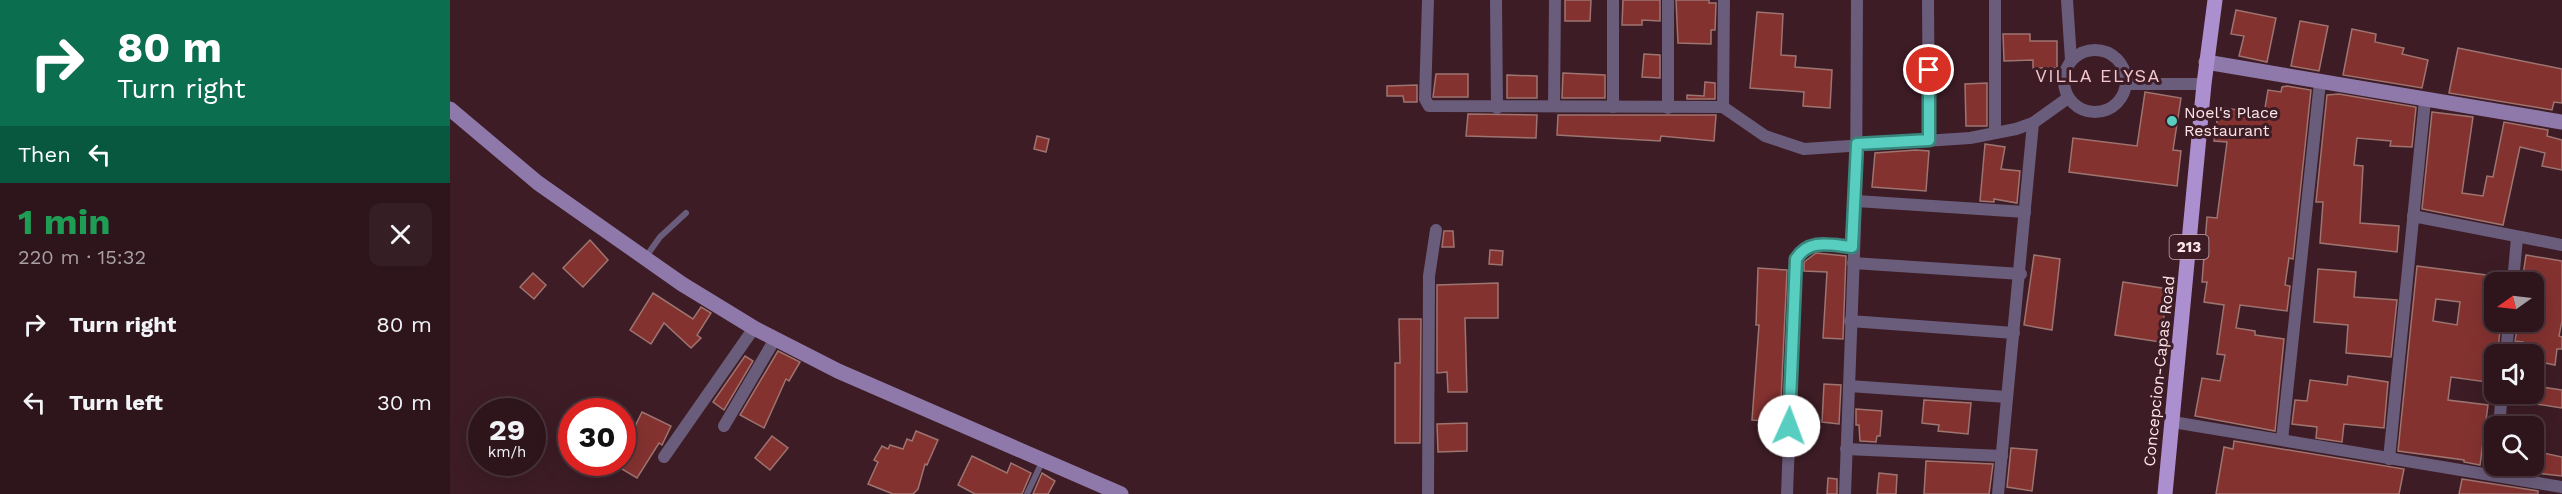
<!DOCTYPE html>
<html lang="en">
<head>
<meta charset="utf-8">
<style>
	:root { --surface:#2e151c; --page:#361e25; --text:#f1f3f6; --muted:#a79fa3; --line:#49343b }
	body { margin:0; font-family:"Work Sans",sans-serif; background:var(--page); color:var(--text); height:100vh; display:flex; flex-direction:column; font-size:22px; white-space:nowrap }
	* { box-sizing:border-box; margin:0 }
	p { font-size:20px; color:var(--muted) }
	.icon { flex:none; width:33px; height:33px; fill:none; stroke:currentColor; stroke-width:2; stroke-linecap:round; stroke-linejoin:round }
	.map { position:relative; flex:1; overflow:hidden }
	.panel { display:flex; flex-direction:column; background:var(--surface); width:450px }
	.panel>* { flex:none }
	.banner { background:#0b6e4f; color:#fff; overflow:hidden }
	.needle { width:39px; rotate:256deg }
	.buttons { position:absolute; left:2034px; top:272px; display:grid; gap:12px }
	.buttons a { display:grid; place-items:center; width:60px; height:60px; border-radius:12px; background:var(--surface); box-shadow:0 6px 24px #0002,0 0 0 2px var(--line); font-size:30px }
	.speed { position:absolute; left:18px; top:398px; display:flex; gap:12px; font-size:30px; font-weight:700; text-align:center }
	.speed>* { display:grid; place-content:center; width:78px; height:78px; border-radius:50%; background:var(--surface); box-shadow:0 6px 24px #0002,0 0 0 2px var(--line); line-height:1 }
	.speed small { font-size:15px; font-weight:400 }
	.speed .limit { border:9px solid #d22; background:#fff; color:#111 }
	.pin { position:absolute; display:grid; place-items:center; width:51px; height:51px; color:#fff; margin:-26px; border:3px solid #fff; border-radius:50%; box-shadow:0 2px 6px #0007 }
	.me { position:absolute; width:66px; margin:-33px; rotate:2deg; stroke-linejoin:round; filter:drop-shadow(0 0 4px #0008) }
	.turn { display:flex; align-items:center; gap:21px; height:126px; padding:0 18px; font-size:27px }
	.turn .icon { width:78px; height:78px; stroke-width:2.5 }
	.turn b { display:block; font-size:42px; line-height:51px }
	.then { display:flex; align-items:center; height:57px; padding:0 18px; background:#0003; gap:12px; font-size:22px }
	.round { display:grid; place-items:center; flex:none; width:63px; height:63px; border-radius:12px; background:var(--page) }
	.overview { display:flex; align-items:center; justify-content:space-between; height:102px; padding:0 18px }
	h1 { font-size:36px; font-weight:700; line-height:45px; color:#1e9e55 }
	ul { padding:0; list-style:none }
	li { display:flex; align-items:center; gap:18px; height:78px; padding:0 18px }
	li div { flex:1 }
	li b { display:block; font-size:22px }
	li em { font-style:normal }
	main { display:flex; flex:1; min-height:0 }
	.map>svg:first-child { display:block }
</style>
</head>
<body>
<main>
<section class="panel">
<div class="banner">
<div class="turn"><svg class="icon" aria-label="right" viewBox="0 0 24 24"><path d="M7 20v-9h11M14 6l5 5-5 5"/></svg><div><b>80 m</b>Turn right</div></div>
<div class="then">Then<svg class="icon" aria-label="left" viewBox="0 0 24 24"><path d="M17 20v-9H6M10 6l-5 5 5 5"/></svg></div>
</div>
<div class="overview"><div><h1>1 min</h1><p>220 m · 15:32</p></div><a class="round"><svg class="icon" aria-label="close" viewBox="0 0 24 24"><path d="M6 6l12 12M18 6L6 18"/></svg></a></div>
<ul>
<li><svg class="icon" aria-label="right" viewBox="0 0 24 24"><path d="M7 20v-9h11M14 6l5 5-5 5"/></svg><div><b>Turn right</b></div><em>80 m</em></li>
<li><svg class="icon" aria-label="left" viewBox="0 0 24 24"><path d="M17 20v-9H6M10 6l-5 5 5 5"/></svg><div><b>Turn left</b></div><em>30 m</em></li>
</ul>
</section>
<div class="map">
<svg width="2112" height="494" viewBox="0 0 2112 494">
	<rect width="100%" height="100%" fill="#3d1c25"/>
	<g fill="#843230" stroke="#9d7470" stroke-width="1.5" fill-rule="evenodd">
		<path d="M 1115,0 L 1141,0 L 1140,21 L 1115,21 Z"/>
		<path d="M 1173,0 L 1210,0 L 1210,21 L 1192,20 L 1192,25 L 1172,25 Z"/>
		<path d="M 1226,0 L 1259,0 L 1259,3 L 1266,3 L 1265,30 L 1261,30 L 1261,44 L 1228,43 Z"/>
		<path d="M 1786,10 L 1826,18 L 1817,62 L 1789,56 L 1794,36 L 1781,34 Z"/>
		<path d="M 1307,12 L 1333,14 L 1331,55 L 1346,56 L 1345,67 L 1382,70 L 1380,108 L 1353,106 L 1354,92 L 1300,88 Z"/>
		<path d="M 1850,21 L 1878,26 L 1869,71 L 1841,66 Z"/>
		<path d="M 1902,29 L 1926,34 L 1925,42 L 1954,48 L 1952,54 L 1978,60 L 1972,88 L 1893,75 Z"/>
		<path d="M 1553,34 L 1580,34 L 1580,41 L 1607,41 L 1607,68 L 1583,68 L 1583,60 L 1554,61 Z"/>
		<path d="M 2008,48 L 2112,69 L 2112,103 L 2104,102 L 2102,110 L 1999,93 Z"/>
		<path d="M 1194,54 L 1210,55 L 1210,78 L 1192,77 Z"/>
		<path d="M 1113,73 L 1155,75 L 1155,98 L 1112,98 Z"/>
		<path d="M 986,74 L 1018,74 L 1018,97 L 983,97 Z"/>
		<path d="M 1057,75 L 1087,76 L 1087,98 L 1057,98 Z"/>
		<path d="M 1255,82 L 1265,83 L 1265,99 L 1237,99 L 1237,95 L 1254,96 Z"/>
		<path d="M 1537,83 L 1537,126 L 1516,126 L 1515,84 Z"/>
		<path d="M 967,85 L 967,102 L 954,102 L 953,96 L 937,96 L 937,86 Z"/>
		<path d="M 1837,86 L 1861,90 L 1843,259 L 1839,258 L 1835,285 L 1840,286 L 1837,311 L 1790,305 L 1786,328 L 1805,331 L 1805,335 L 1834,339 L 1825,431 L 1745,416 L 1752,378 L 1770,381 L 1775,355 L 1767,354 L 1774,305 L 1754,302 L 1757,282 L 1752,282 L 1757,217 L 1767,218 L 1777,142 L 1764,141 L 1769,107 L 1814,114 L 1818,90 L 1831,92 L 1832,87 Z"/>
		<path d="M 1695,92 L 1731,98 L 1723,150 L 1731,151 L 1727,186 L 1619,172 L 1623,138 L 1687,146 Z"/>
		<path d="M 1889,94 L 1966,107 L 1962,147 L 1940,146 L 1941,141 L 1907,138 L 1904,165 L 1913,166 L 1910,223 L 1949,226 L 1947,252 L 1870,243 L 1873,202 L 1866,202 L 1877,95 Z"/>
		<path d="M 1982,112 L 2023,117 L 2012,193 L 2033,196 L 2037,176 L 2043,177 L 2054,122 L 2098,130 L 2097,136 L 2112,140 L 2112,170 L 2092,166 L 2095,153 L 2070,147 L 2053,225 L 1972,209 Z"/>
		<path d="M 1018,114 L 1087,115 L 1086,138 L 1016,136 Z"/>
		<path d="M 1108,115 L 1266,115 L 1264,141 L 1211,136 L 1210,141 L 1107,135 Z"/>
		<path d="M 587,136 L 599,139 L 596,152 L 584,149 Z"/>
		<path d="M 1535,144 L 1555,147 L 1551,169 L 1570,171 L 1567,203 L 1544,199 L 1544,202 L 1530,201 Z"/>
		<path d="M 1466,150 L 1479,151 L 1476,191 L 1422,187 L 1425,153 Z"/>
		<path d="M 994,231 L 1003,231 L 1004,247 L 992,247 Z"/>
		<path d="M 140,240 L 158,260 L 133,287 L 113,268 Z"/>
		<path d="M 1040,250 L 1053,251 L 1052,265 L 1039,264 Z"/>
		<path d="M 1366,253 L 1396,256 L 1393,339 L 1373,338 L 1377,272 L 1354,271 L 1354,262 Z"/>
		<path d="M 1584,255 L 1610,259 L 1602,330 L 1574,325 Z"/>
		<path d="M 2076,255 L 2112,261 L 2112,321 L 2109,336 L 2112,337 L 2112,349 L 2107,349 L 2105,365 L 2095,363 L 2092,387 L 2112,390 L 2112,408 L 2060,400 L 2060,393 L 2084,393 L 2084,354 L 2072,354 L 2073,342 L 2065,341 L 2067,329 L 2077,330 L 2078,321 L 2084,321 L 2084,282 L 2072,282 Z"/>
		<path d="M 1967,266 L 2044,276 L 2044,321 L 2051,321 L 2048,350 L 2044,349 L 2044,383 L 2001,377 L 1998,400 L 2038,405 L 2030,465 L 2014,462 L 2014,460 L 1948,451 ZM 1986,299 L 2010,302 L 2007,325 L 1983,321 Z"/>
		<path d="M 1308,268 L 1337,270 L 1330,422 L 1302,420 L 1309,325 L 1306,325 Z"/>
		<path d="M 1868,269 L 1906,272 L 1904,297 L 1947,300 L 1941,357 L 1896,353 L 1898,325 L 1864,322 Z"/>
		<path d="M 83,273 L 96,285 L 84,299 L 70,287 Z"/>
		<path d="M 1673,282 L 1718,289 L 1710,342 L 1665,335 Z"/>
		<path d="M 1048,283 L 1048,318 L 1015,318 L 1017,392 L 998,392 L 997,372 L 987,373 L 987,285 Z"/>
		<path d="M 203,293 L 243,319 L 251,307 L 261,313 L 247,335 L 251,338 L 241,348 L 214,323 L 201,344 L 180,330 Z"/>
		<path d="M 949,319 L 971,319 L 970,443 L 945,443 L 945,363 L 950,363 Z"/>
		<path d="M 328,351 L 350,362 L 339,381 L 336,379 L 314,428 L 290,415 Z"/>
		<path d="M 295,356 L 303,361 L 274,410 L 263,402 Z"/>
		<path d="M 1898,376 L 1938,382 L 1934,428 L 1894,424 L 1892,442 L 1866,438 L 1867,427 L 1842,424 L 1845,400 L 1857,401 L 1860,380 L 1897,385 Z"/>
		<path d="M 1374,384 L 1391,385 L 1389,424 L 1372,422 Z"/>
		<path d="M 1474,400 L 1521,403 L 1518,434 L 1488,431 L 1489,425 L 1472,423 Z"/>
		<path d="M 1406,409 L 1432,411 L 1430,436 L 1427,436 L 1426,442 L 1410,441 L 1409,425 L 1406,425 Z"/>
		<path d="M 192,412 L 221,426 L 212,445 L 209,443 L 187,478 L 172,469 L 172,453 Z"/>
		<path d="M 1017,423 L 1017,451 L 988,452 L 987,424 Z"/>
		<path d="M 466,431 L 488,440 L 477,465 L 475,464 L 468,489 L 463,494 L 443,494 L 418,484 L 428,462 L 424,460 L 432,446 L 438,449 L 440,445 L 453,449 L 457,439 L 462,441 Z"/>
		<path d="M 322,436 L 338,448 L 320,470 L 305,458 Z"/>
		<path d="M 1784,441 L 1954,469 L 1949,494 L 1766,494 L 1774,447 L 1783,449 Z"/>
		<path d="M 1561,448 L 1587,450 L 1582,491 L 1557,487 Z"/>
		<path d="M 2084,451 L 2112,457 L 2112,476 L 2059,470 L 2059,465 L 2084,465 Z"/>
		<path d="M 522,456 L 557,473 L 561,463 L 581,473 L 572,494 L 525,494 L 508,485 Z"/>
		<path d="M 1476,461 L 1543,464 L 1539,494 L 1474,494 Z"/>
		<path d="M 592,473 L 605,481 L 598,494 L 583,494 Z"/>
		<path d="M 1429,473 L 1447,475 L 1446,494 L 1427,494 Z"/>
		<path d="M 1378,478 L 1387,479 L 1387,494 L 1377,494 Z"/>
		<path d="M 2012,479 L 2088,491 L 2088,494 L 2009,494 Z"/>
	</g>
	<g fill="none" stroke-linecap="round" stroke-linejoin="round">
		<g stroke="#6a5c7b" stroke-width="6">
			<path d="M 195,258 L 210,237 L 236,213"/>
			<path d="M 577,494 L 592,462"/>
		</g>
		<g stroke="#6a5c7b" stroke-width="12">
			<path d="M 978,0 L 975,99 L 979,106 L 1273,107 L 1315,136 L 1354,149 L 1520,138 L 1566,129 L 1583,123"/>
			<path d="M 1046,0 L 1047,108"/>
			<path d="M 1478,0 L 1479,140"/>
			<path d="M 1545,0 L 1545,133"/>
			<path d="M 1617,0 L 1621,60"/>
			<circle cx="1645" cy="81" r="31"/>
			<path d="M 1676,84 L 1754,84"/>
			<path d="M 1104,106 L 1105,0"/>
			<path d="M 1163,107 L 1163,0"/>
			<path d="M 1273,107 L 1274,0"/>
			<path d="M 1218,108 L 1218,0"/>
			<path d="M 1406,201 L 1575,212"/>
			<path d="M 1963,216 L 2112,245"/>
			<path d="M 1403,263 L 1571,274"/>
			<path d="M 2063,282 L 2067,238"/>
			<path d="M 1400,321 L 1564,333"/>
			<path d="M 2056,354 L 2059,321"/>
			<path d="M 1399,386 L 1557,397"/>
			<path d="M 1723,422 L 2112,487"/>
			<path d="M 274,426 L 325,339"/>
			<path d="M 2049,426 L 2052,393"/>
			<path d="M 1832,440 L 1870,82"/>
			<path d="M 1396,449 L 1552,456"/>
			<path d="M 214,457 L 304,328"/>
			<path d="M 1939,459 L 1975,100"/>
			<path d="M 978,494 L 979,276 L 986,230"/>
			<path d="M 1337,494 L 1346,259 C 1359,238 1381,245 1403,247"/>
			<path d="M 1395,494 L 1406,201 L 1407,0"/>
			<path d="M 1548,494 L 1583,123 L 1618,98"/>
		</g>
		<g stroke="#8f79aa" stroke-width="15">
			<path d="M 1756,62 L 2112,122"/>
			<path d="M 0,109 L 88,183 L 232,284 L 304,328 L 388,371 L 671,494"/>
		</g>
		<path stroke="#ac8fcf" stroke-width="15" d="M 1715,494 L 1754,84 L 1765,0"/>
	</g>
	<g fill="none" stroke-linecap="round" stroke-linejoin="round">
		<defs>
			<path id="route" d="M 1339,426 L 1346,259 C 1359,238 1381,245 1402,247 L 1407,144 L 1479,140 L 1479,70"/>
		</defs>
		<use href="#route" stroke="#39867d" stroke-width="15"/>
		<use href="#route" stroke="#58cec0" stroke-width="10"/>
	</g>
	<circle fill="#58cec0" stroke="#3d1c25" stroke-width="2" cx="1722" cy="121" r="6"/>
	<g text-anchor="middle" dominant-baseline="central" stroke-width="6" stroke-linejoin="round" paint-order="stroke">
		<rect fill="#3d1c25" stroke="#c3a9af" stroke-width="1.5" x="1719.5" y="235" width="39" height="24" rx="4.5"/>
		<g font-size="15" font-weight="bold" fill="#fde6ea">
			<text x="1739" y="247">213</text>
		</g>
		<g font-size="16" fill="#fde6ea" stroke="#3d1c25" text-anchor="start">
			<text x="1734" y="112">Noel's Place<tspan x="1734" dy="18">Restaurant</tspan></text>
		</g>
		<g font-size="16" fill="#fde6ea" stroke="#3d1c25">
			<text transform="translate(1709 371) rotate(-84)">Concepcion-Capas Road</text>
		</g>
		<g font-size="18" letter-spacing="1.5" fill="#f5c8d1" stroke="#3d1c25">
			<text x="1648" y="75">VILLA ELYSA</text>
		</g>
	</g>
</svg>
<div class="buttons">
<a><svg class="needle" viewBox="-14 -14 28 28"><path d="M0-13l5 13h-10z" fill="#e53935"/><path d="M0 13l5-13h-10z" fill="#a79fa3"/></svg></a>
<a><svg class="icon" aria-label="sound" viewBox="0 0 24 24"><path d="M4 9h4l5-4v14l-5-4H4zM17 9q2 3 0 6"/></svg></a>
<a><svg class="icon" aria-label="search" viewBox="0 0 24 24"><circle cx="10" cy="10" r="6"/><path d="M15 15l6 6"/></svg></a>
</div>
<div class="speed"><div>29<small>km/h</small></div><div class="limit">30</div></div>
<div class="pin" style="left:1479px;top:70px;background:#d93025"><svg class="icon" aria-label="arrive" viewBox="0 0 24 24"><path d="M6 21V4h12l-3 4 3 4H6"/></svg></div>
<svg class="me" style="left:1339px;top:426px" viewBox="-20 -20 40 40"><circle r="19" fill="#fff"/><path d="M0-13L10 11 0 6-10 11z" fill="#58cec0"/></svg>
</div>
</main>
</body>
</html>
